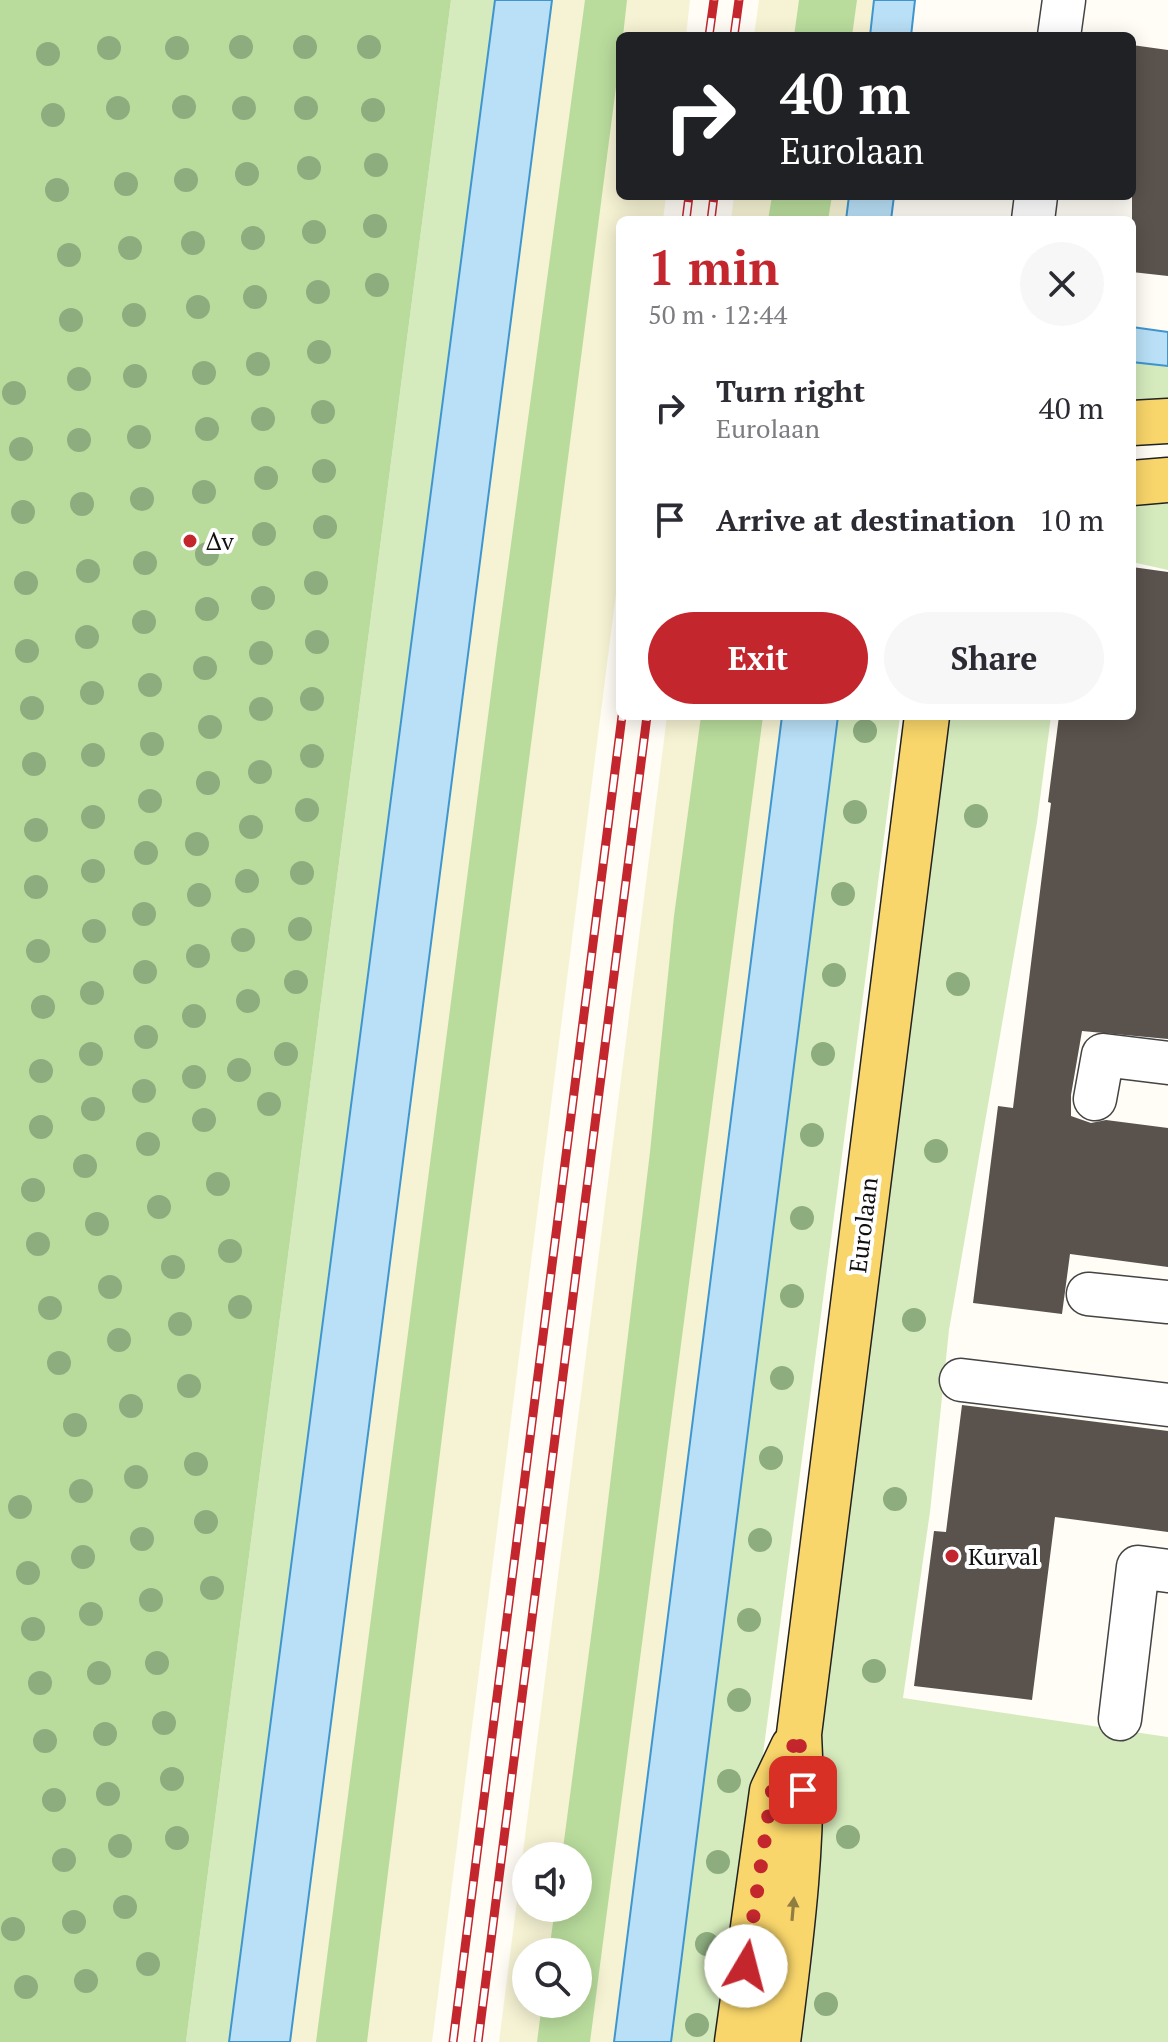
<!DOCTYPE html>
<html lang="en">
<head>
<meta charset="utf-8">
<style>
	:root { --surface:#fff; --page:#f7f7f7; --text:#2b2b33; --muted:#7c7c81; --accent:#c4262e }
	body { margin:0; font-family:"PT Serif",serif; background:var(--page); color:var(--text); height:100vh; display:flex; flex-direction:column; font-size:30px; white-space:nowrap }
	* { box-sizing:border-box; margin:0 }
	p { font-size:26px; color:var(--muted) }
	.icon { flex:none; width:44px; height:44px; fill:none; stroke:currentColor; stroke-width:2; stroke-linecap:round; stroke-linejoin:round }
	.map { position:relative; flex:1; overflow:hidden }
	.panel { position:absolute; left:616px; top:216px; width:520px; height:504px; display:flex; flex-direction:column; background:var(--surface); border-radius:12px; box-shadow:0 4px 20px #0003 }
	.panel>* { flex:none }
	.hud { position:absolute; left:616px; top:32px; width:520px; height:168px; border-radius:12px; box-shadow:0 4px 20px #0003; background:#202124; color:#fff; overflow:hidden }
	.tools { position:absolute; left:512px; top:1842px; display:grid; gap:16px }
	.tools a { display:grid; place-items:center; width:80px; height:80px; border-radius:50%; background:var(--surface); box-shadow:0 4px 20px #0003; font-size:40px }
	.pin { position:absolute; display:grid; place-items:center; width:68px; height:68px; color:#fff; margin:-34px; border-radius:16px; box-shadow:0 4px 12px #0006 }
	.me { position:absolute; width:88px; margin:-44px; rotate:8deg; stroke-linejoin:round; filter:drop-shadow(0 0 6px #0008) }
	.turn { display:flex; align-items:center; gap:28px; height:168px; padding:0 32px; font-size:36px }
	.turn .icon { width:104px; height:104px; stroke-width:2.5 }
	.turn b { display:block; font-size:56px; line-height:68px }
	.round { display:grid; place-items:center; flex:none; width:84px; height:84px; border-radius:42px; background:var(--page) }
	.head { display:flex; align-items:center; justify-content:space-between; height:136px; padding:0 32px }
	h1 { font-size:48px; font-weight:800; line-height:60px; color:var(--accent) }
	.primary-button { display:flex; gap:16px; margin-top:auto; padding:16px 32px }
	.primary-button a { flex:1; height:92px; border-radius:48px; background:var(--accent); color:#fff; font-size:32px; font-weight:800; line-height:92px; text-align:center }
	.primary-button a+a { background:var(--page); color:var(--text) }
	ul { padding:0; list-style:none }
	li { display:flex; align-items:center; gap:24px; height:112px; padding:0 32px }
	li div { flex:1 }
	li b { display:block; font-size:30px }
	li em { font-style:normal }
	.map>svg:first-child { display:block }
</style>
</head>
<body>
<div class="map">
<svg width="1168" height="2042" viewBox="0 0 1168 2042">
	<rect width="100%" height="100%" fill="#fffdf5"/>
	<g fill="#f6f3d4" fill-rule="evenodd">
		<path d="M 552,0 L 690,0 L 686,36 L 620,36 L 620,196 L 666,196 L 663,220 L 620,220 L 620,562 L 432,2042 L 290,2042 Z"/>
		<path d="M 759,0 L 874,0 L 870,36 L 754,36 Z"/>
		<path d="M 734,196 L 849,196 L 846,220 L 731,220 Z"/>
		<path d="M 667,716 L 782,716 L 614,2042 L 499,2042 ZM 526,1856 L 578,1856 L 578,1908 L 526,1908 ZM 526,1952 L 578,1952 L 578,2004 L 526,2004 Z"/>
	</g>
	<g fill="#d5ebbd">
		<path d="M 451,0 L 495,0 L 229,2042 L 186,2042 Z"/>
		<path d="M 1132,357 L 1168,361 L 1168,410 L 1132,407 Z"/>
		<path d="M 1168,500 L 1168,570 L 1132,562 L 1132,505 Z"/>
		<path d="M 835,716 L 900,716 L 725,2042 L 671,2042 Z"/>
		<path d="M 949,716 L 1051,716 L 1037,822 L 949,1330 L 930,1512 L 903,1698 L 1168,1737 L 1168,2042 L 796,2042 L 824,1701 Z"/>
	</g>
	<g fill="#b9dc9c">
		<path d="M 0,0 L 451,0 L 186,2042 L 0,2042 Z"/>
		<path d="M 585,0 L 627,0 L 623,36 L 620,36 L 620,56 L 455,1332 L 367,2042 L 316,2042 L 497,647 Z"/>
		<path d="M 799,0 L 857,0 L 852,36 L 794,36 Z"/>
		<path d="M 772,196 L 832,196 L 828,220 L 768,220 Z"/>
		<path d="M 701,716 L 763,716 L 590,2042 L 537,2042 L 542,2004 L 578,2004 L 578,1952 L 549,1952 L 555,1908 L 578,1908 L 578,1856 L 562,1856 L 599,1576 L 650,1152 L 674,916 Z"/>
	</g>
	<g fill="#b9e0f7" stroke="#3f96cf" stroke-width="2">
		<path d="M 495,0 L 552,0 L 290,2042 L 229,2042 Z"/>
		<path d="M 874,0 L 915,0 L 911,36 L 870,36 Z"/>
		<path d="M 849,196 L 894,196 L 891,220 L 846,220 Z"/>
		<path d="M 1132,327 L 1168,332 L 1168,366 L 1132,362 Z"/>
		<path d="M 782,716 L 838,716 L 671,2042 L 614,2042 Z"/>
	</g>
	<g fill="#5a524d">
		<path d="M 1132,45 L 1168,50 L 1168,276 L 1132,272 Z"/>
		<path d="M 1132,567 L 1168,572 L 1168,1039 L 1082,1031 L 1071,1095 L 1071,1116 L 1091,1123 L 1106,1120 L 1168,1128 L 1168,1267 L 1070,1254 L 1062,1314 L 973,1303 L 998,1106 L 1013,1108 L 1051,803 L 1048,802 L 1059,716 L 1132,716 Z"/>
		<path d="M 962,1405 L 1168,1431 L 1168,1532 L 1055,1517 L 1032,1700 L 914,1686 L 934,1531 L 946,1532 Z"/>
	</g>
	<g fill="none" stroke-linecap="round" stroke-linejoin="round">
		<defs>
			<g id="minor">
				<path d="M 1059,36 L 1064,0"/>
				<path d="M 1033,220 L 1036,196"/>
				<path d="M 1095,1099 L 1103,1055 L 1168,1063"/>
				<path d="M 1088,1294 L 1168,1302"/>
				<path d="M 961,1380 L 1168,1405"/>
				<path d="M 1120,1719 L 1138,1567 L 1168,1571"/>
			</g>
			<g id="major">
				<path d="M 1132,423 L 1168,421"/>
				<path d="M 1132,483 L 1168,480"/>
				<path d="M 737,2042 L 772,1791 L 793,1747"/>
				<path d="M 778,2042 C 791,1940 805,1836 799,1734 L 927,716"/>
			</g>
		</defs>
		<use href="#minor" stroke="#444" stroke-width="45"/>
		<use href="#major" stroke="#222" stroke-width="47"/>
		<use href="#minor" stroke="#fff" stroke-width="42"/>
		<use href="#major" stroke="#f9d66b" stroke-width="44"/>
		<defs>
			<g id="rail">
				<path d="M 709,36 L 714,0"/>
				<path d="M 734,36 L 739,0"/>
				<path d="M 686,220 L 689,196"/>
				<path d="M 711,220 L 714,196"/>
				<path d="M 453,2042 L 622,716"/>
				<path d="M 478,2042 L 647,716"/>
			</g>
		</defs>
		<use href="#rail" stroke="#c4262e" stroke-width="9"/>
		<use href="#rail" stroke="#fff" stroke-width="6" stroke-dasharray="18" stroke-linecap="butt"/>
	</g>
	<g fill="#8dad7f">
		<circle cx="241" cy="47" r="12"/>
		<circle cx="305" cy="47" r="12"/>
		<circle cx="369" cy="47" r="12"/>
		<circle cx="109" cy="48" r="12"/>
		<circle cx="177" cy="48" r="12"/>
		<circle cx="48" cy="54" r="12"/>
		<circle cx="184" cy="107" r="12"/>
		<circle cx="118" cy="108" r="12"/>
		<circle cx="244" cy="108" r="12"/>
		<circle cx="306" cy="108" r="12"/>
		<circle cx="373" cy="110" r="12"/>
		<circle cx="53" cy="115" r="12"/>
		<circle cx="376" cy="165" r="12"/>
		<circle cx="309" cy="168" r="12"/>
		<circle cx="247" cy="174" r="12"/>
		<circle cx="186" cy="180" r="12"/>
		<circle cx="126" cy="184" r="12"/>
		<circle cx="57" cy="190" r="12"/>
		<circle cx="375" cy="226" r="12"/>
		<circle cx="314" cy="232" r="12"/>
		<circle cx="253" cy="238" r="12"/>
		<circle cx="193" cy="243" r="12"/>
		<circle cx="130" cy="248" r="12"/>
		<circle cx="69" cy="255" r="12"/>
		<circle cx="377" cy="285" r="12"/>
		<circle cx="318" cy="292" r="12"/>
		<circle cx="255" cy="297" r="12"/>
		<circle cx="198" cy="307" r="12"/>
		<circle cx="134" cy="315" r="12"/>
		<circle cx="71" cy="320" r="12"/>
		<circle cx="319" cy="352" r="12"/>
		<circle cx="258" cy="364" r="12"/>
		<circle cx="204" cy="373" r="12"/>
		<circle cx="135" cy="376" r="12"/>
		<circle cx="79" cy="379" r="12"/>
		<circle cx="14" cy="393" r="12"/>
		<circle cx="323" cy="412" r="12"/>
		<circle cx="263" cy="419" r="12"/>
		<circle cx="207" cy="429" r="12"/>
		<circle cx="139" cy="437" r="12"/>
		<circle cx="79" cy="440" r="12"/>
		<circle cx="21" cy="449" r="12"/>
		<circle cx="324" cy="471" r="12"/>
		<circle cx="266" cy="478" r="12"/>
		<circle cx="204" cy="492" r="12"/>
		<circle cx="142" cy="499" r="12"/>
		<circle cx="82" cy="504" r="12"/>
		<circle cx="23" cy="512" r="12"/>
		<circle cx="325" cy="527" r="12"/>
		<circle cx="264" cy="534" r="12"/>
		<circle cx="207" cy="554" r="12"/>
		<circle cx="145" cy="563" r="12"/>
		<circle cx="88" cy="571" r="12"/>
		<circle cx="26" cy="583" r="12"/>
		<circle cx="316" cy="583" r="12"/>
		<circle cx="263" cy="598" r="12"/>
		<circle cx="207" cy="609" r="12"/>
		<circle cx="144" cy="622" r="12"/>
		<circle cx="87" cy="637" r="12"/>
		<circle cx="317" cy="642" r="12"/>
		<circle cx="27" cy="651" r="12"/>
		<circle cx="261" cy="653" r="12"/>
		<circle cx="205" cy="668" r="12"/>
		<circle cx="150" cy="685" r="12"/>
		<circle cx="92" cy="693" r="12"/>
		<circle cx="312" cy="699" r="12"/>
		<circle cx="32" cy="708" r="12"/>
		<circle cx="261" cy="709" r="12"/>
		<circle cx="210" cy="727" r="12"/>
		<circle cx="865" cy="731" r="12"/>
		<circle cx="152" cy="744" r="12"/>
		<circle cx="93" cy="755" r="12"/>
		<circle cx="312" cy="756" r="12"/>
		<circle cx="34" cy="764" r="12"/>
		<circle cx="260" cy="772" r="12"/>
		<circle cx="208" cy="783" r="12"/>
		<circle cx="150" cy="801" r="12"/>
		<circle cx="307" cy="810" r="12"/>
		<circle cx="855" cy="812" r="12"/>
		<circle cx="976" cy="816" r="12"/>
		<circle cx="93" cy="817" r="12"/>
		<circle cx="251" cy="827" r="12"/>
		<circle cx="36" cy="830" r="12"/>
		<circle cx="197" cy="844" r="12"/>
		<circle cx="146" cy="853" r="12"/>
		<circle cx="93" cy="871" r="12"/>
		<circle cx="302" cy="873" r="12"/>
		<circle cx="247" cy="881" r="12"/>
		<circle cx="36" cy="887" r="12"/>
		<circle cx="843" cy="894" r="12"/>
		<circle cx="199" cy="895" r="12"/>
		<circle cx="144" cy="914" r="12"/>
		<circle cx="300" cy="929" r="12"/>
		<circle cx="94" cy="931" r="12"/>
		<circle cx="243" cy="940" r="12"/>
		<circle cx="38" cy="951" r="12"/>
		<circle cx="198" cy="956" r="12"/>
		<circle cx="145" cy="972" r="12"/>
		<circle cx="834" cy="975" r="12"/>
		<circle cx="296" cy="982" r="12"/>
		<circle cx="958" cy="984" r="12"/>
		<circle cx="92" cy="993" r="12"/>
		<circle cx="248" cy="1001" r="12"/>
		<circle cx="43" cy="1007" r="12"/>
		<circle cx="194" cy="1016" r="12"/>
		<circle cx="146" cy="1037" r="12"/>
		<circle cx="91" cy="1054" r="12"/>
		<circle cx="286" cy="1054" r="12"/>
		<circle cx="823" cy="1054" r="12"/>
		<circle cx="239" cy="1070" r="12"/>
		<circle cx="41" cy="1071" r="12"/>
		<circle cx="194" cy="1077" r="12"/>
		<circle cx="144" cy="1091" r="12"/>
		<circle cx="269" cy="1104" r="12"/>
		<circle cx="93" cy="1109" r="12"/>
		<circle cx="204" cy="1120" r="12"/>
		<circle cx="41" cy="1127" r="12"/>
		<circle cx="812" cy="1135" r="12"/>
		<circle cx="148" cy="1144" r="12"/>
		<circle cx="936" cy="1151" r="12"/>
		<circle cx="85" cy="1166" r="12"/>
		<circle cx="218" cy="1184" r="12"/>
		<circle cx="33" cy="1190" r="12"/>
		<circle cx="159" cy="1207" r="12"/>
		<circle cx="802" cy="1218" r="12"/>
		<circle cx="97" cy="1224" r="12"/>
		<circle cx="38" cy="1244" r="12"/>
		<circle cx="230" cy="1251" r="12"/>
		<circle cx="173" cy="1267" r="12"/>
		<circle cx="110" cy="1287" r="12"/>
		<circle cx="792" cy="1296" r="12"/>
		<circle cx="240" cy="1307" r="12"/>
		<circle cx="50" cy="1308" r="12"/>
		<circle cx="914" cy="1320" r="12"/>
		<circle cx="180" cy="1324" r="12"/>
		<circle cx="119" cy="1340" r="12"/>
		<circle cx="59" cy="1363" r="12"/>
		<circle cx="782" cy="1378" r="12"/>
		<circle cx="189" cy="1386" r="12"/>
		<circle cx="131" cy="1406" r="12"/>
		<circle cx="75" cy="1425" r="12"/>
		<circle cx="771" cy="1458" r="12"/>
		<circle cx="196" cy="1464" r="12"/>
		<circle cx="136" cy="1477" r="12"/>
		<circle cx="81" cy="1491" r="12"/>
		<circle cx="895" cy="1499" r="12"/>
		<circle cx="20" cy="1507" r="12"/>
		<circle cx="206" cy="1522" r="12"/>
		<circle cx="142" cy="1539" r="12"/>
		<circle cx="760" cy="1540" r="12"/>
		<circle cx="83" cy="1557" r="12"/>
		<circle cx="28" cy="1573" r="12"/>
		<circle cx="212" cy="1588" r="12"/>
		<circle cx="151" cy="1600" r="12"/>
		<circle cx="91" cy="1614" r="12"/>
		<circle cx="749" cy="1620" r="12"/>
		<circle cx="33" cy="1629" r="12"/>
		<circle cx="157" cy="1663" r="12"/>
		<circle cx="874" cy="1671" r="12"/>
		<circle cx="99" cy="1673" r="12"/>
		<circle cx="40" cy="1683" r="12"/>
		<circle cx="739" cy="1700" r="12"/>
		<circle cx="164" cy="1723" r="12"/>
		<circle cx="105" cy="1734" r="12"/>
		<circle cx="45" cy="1741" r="12"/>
		<circle cx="172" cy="1779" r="12"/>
		<circle cx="729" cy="1781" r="12"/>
		<circle cx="108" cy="1794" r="12"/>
		<circle cx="54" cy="1800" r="12"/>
		<circle cx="848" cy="1837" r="12"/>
		<circle cx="177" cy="1838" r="12"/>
		<circle cx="120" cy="1846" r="12"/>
		<circle cx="64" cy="1860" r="12"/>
		<circle cx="718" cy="1862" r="12"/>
		<circle cx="125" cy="1907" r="12"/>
		<circle cx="74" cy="1922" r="12"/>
		<circle cx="13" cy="1929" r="12"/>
		<circle cx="707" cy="1944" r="12"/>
		<circle cx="148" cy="1964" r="12"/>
		<circle cx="86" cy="1981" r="12"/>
		<circle cx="26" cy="1987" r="12"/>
		<circle cx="826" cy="2004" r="12"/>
		<circle cx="697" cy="2025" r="12"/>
	</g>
	<defs><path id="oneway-solid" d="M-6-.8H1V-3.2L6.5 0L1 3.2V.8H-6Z" transform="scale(2)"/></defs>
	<use fill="#917d42" href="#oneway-solid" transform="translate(793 1909) rotate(-85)"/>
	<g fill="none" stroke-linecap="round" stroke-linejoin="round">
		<path stroke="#c4262e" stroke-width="14" stroke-dasharray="0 25.2" d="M 746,1966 L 772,1791 L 799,1734 L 803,1790"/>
	</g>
	<g fill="#c4262e" stroke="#fff" stroke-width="3">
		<circle cx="190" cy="541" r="8"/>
		<circle cx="952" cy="1556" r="8"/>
	</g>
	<g text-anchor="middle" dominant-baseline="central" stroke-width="8" stroke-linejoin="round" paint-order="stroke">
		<g font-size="24" fill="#111" stroke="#fff" text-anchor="start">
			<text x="206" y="541">∆v</text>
			<text x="968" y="1556">Kurval</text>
		</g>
		<g font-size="24" fill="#111" stroke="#fff">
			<text transform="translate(863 1225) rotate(-83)">Eurolaan</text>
		</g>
	</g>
</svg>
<div class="tools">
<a><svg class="icon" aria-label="sound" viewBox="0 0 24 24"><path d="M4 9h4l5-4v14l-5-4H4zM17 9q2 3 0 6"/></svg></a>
<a><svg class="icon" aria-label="search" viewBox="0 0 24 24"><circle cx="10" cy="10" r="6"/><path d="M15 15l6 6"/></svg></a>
</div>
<div class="pin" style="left:803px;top:1790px;background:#d93025"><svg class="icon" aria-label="arrive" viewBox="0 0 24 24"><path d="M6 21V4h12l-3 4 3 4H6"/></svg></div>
<svg class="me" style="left:746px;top:1966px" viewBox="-20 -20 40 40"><circle r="19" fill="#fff"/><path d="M0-13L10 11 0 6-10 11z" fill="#c4262e"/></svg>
<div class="hud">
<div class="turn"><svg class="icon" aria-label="right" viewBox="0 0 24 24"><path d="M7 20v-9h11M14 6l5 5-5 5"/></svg><div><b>40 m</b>Eurolaan</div></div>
</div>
<section class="panel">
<div class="head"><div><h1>1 min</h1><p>50 m · 12:44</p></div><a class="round"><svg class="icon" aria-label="close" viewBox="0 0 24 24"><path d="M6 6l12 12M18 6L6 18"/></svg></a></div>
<ul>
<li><svg class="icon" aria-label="right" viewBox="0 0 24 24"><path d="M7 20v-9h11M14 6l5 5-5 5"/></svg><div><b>Turn right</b><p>Eurolaan</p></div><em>40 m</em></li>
<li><svg class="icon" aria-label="arrive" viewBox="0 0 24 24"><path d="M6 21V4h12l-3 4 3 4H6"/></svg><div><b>Arrive at destination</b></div><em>10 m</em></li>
</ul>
<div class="primary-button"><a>Exit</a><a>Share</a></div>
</section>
</div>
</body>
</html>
